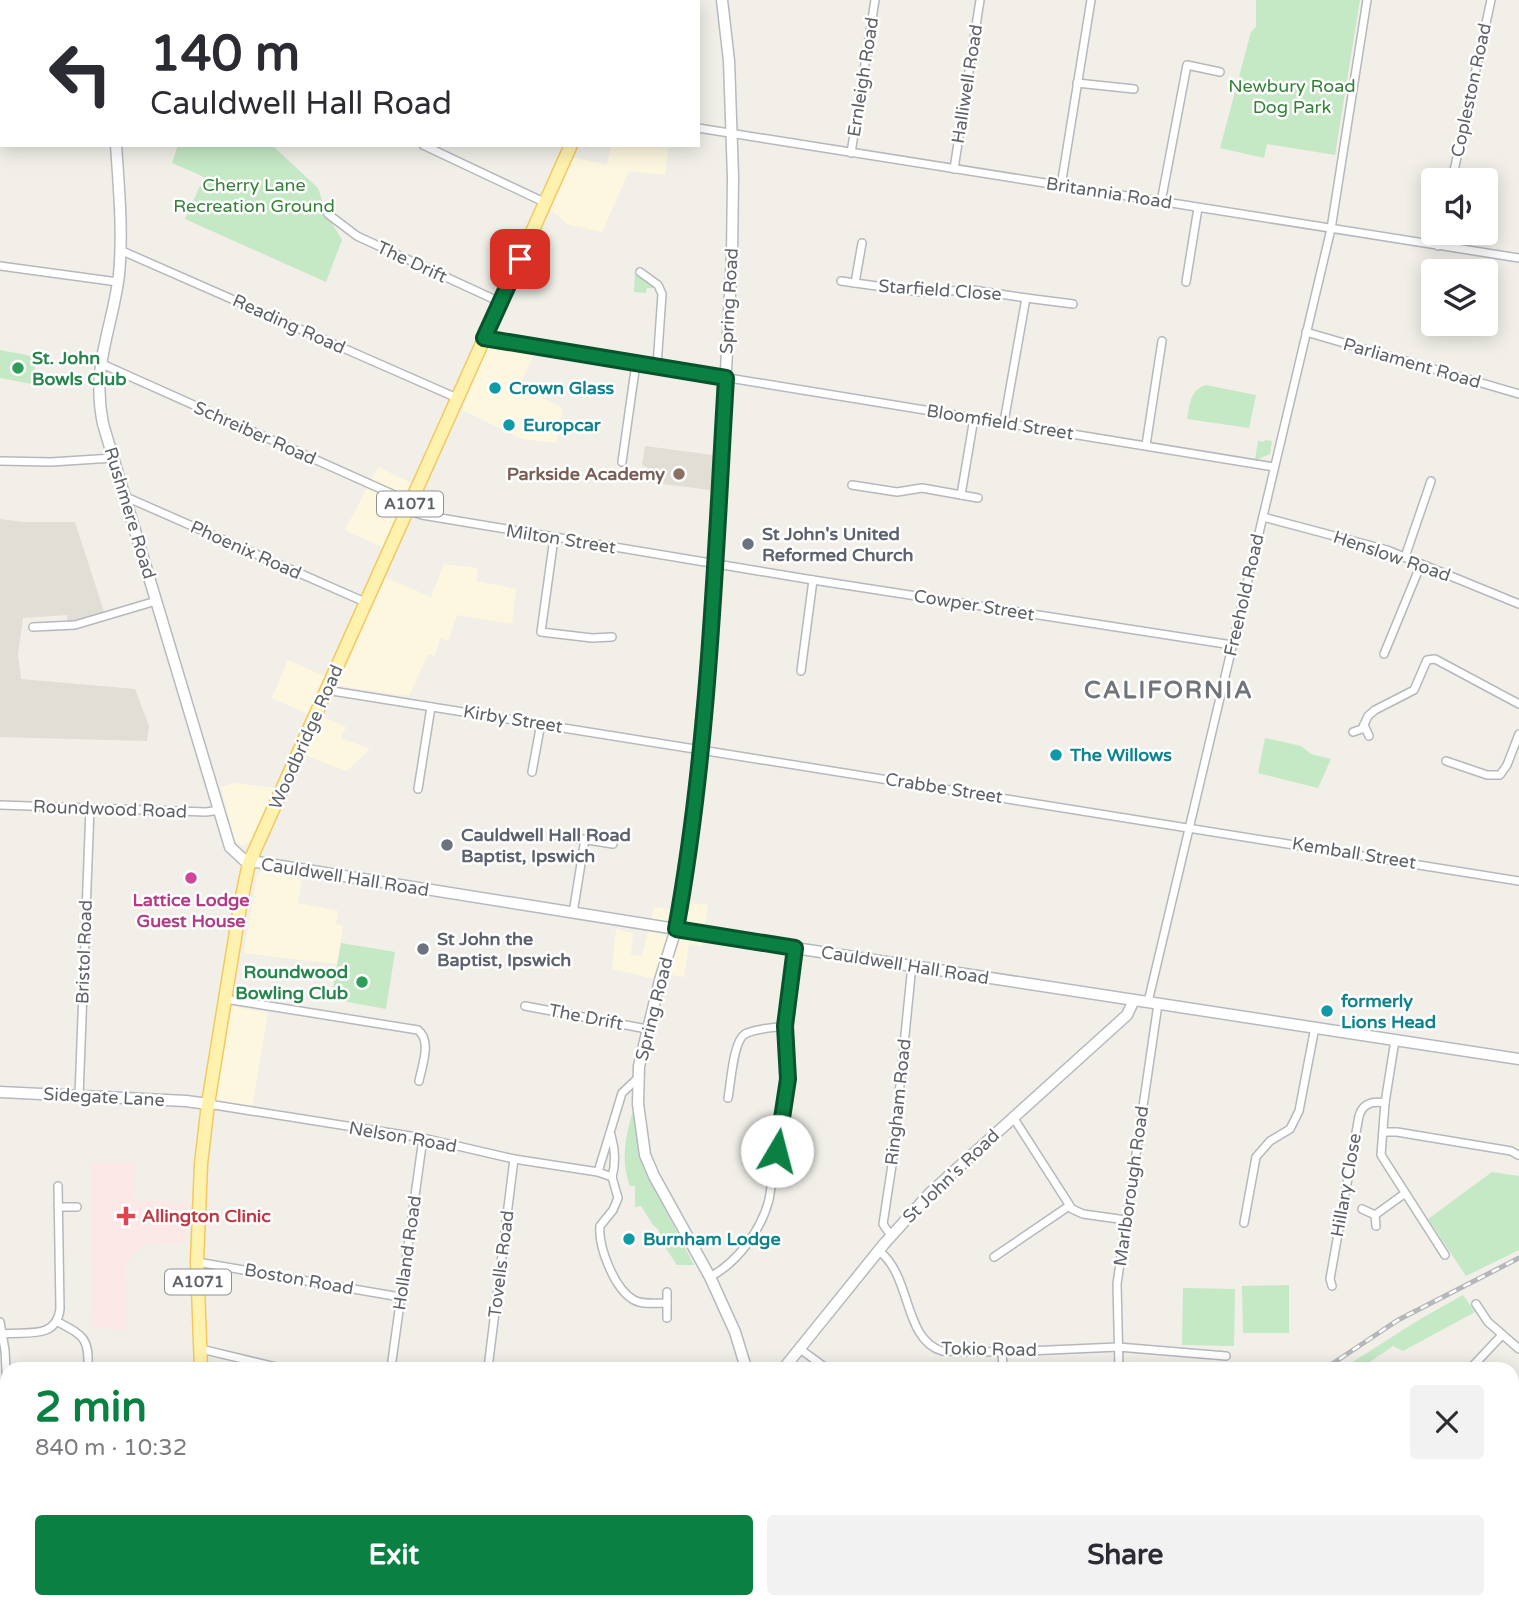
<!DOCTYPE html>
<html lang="en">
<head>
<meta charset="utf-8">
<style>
	:root { --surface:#fff; --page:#f2f2f3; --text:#2b2b33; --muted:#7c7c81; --accent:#0b8043 }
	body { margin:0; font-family:"Varela Round",sans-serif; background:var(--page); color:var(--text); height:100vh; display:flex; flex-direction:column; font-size:26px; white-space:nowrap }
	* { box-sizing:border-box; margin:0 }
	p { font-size:23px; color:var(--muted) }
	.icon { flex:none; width:38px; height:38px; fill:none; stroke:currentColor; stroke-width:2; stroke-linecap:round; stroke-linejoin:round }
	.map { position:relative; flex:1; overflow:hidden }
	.sheet { position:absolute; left:0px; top:1362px; width:1519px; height:247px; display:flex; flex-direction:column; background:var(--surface); border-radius:21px 21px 0 0; box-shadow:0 4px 18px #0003 }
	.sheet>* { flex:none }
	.guide { position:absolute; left:0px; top:0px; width:700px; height:147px; box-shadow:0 4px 18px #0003; background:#fff; color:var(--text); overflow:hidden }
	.buttons { position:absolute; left:1421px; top:168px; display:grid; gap:14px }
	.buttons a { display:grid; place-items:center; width:77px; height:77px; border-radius:7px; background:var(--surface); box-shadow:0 4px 18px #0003; font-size:35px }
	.pin { position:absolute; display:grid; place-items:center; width:60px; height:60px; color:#fff; margin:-30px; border-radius:14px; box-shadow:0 4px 10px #0006 }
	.me { position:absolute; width:77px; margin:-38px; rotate:8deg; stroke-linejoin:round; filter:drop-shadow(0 0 5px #0008) }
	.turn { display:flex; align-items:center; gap:24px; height:147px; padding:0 35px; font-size:32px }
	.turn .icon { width:91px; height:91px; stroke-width:2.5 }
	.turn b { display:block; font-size:49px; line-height:60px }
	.round { display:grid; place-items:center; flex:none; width:74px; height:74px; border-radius:7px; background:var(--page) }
	.headline { display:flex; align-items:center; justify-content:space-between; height:119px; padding:0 35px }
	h1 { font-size:42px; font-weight:700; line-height:52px; color:var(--accent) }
	.cta { display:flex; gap:14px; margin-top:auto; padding:14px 35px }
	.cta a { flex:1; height:80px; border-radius:7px; background:var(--accent); color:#fff; font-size:28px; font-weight:700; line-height:80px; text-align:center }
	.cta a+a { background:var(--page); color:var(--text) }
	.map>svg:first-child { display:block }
</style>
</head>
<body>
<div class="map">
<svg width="1519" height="1608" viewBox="0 0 1519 1608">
	<rect width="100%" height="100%" fill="#f1efe8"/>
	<g fill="#fef7e0">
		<path d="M 611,145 L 669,145 L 665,175 L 629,171 L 602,232 L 567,224 L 552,211 L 543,209 L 567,156 L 607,165 Z"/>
		<path d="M 487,347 L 534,354 L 519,387 L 563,408 L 556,443 L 522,439 L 462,410 Z"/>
		<path d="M 378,467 L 411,483 L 382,547 L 345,530 Z"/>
		<path d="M 444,564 L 478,568 L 476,581 L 516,589 L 512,624 L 457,615 L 448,641 L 440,638 L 435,656 L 428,654 L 409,696 L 338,686 L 337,683 L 382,576 L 431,597 Z"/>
		<path d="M 288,660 L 331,679 L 315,714 L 346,727 L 341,738 L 370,749 L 347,771 L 298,753 L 314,717 L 272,698 Z"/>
		<path d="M 235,783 L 275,788 L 251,840 L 244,846 L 240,845 L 235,840 L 221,787 Z"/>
		<path d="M 261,871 L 302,877 L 298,903 L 338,911 L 336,924 L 343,926 L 337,964 L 244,953 L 257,876 Z"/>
		<path d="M 679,902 L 708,905 L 702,946 L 689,944 L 684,977 L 665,974 L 663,981 L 612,969 L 616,929 L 633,933 L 631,955 L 642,956 L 654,907 L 678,911 Z"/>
		<path d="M 226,1005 L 268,1013 L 252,1107 L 212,1101 Z"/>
	</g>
	<g fill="#e1ded6">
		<path d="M 645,446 L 713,455 L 711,490 L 645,482 L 647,467 L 642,465 Z"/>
		<path d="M 0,519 L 24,522 L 75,522 L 105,615 L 67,624 L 67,615 L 23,618 L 18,654 L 21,679 L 135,689 L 149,726 L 147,741 L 0,737 Z"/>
		<path d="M 259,1601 L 370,1601 L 369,1608 L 322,1608 Z"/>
		<path d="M 1134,1601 L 1172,1601 L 1179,1608 L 1127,1608 Z"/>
	</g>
	<path fill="#fce8e6" d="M 91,1163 L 135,1163 L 133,1200 L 187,1203 L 185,1243 L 144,1245 L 125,1262 L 126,1330 L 94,1328 Z"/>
	<g fill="#c5e8c5">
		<path d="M 1256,0 L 1360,0 L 1335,155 L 1267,144 L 1264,158 L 1220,148 L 1251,32 L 1256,27 Z"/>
		<path d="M 178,145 L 272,145 L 318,188 L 326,213 L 342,240 L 326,282 L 185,219 L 204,177 L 172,163 Z"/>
		<path d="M 635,274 L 654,288 L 647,288 L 646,293 L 634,292 Z"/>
		<path d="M 0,350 L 37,357 L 32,384 L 0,378 Z"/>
		<path d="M 1206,385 L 1256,395 L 1249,428 L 1187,419 C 1190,404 1190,390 1206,385 Z"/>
		<path d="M 1265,440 L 1272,441 L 1270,454 L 1256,460 L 1255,459 L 1258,441 L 1264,442 Z"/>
		<path d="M 1265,738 L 1301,746 L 1311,754 L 1331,759 L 1318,788 L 1258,773 Z"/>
		<path d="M 341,943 L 395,952 L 386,1009 L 331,999 Z"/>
		<path d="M 634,1108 L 643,1167 L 694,1265 L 677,1265 L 665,1247 L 658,1229 L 653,1225 L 641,1206 L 635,1207 L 635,1186 L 630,1186 C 620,1159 626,1134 634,1108 Z"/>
		<path d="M 1492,1172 L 1519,1176 L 1519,1250 L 1466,1276 L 1428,1219 Z"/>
		<path d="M 1289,1285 L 1289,1333 L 1243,1333 L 1242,1286 Z"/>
		<path d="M 1183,1288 L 1235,1289 L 1234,1346 L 1182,1345 Z"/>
		<path d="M 1463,1295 L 1475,1312 L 1403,1351 L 1393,1346 L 1361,1368 L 1343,1368 L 1422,1318 Z"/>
		<path d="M 216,1601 L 259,1601 L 322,1608 L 211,1608 L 211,1603 Z"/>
		<path d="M 607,1601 L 672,1601 L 672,1608 L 606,1608 Z"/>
		<path d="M 959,1601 L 985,1601 L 974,1608 L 936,1608 Z"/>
	</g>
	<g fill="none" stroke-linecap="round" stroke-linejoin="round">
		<defs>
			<g id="street">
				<path d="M 404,0 L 405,2"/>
				<path d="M 503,2 L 503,1"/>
				<path d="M 0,79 L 2,79"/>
				<path d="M 1077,83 L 1134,89"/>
				<path d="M 0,114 L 2,114"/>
				<path d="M 698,128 L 1519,258"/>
				<path d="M 423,145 L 546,203"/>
				<path d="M 851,153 L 875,0"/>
				<path d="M 954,169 L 980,0"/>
				<path d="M 1452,180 L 1491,0"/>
				<path d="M 1061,186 L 1091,0"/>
				<path d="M 1161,202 L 1187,65 L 1220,72"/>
				<path d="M 328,214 L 357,236 L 500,302"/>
				<path d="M 862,243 L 855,283 L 920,292 L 973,290 L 1026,298 L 1004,422"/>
				<path d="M 1438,246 L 1441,233"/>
				<path d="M 120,250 L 457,398"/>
				<path d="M 0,266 L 118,282"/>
				<path d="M 640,272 L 658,285 L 662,294 L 657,366"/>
				<path d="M 841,281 L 855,283"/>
				<path d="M 1186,282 L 1198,208"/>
				<path d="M 1026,298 L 1073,304"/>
				<path d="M 1306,332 L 1519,394"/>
				<path d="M 484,338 L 1274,467"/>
				<path d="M 100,363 L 410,502"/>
				<path d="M 1146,445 L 1162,341"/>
				<path d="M 0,461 L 51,462 L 113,458"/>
				<path d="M 622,462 L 636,363"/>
				<path d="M 852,485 L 897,492 L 922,488 L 978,498"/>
				<path d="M 961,495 L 974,418"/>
				<path d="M 126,497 L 365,602"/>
				<path d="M 407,510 L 422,515 L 813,580 L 1232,645"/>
				<path d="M 1263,517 L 1387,550 L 1519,604"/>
				<path d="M 554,538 L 541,632 L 592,638 L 612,637"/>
				<path d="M 1405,557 L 1431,481"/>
				<path d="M 33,627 L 75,625 L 156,601"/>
				<path d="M 1384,654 L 1421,564"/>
				<path d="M 801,671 L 813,580"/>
				<path d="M 326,690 L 1519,881"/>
				<path d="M 1364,725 L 1369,736"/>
				<path d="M 1353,732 L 1362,729 L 1368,716 L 1375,710 L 1414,690 L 1427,660 L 1435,659 L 1519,704"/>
				<path d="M 1446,761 L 1487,775 L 1500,775 L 1507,765 L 1519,734"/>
				<path d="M 532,772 L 541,723"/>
				<path d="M 418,789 L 431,707"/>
				<path d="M 0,805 L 206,812 L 220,810"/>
				<path d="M 556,835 L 613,844"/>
				<path d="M 573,913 L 585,839"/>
				<path d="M 225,999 L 418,1030 C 432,1041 422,1066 419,1081"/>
				<path d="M 1148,1002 L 1331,229 L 1367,0"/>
				<path d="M 525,1006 L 647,1029"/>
				<path d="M 1395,1040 L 1385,1103 L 1381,1155 L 1445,1255"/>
				<path d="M 79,1096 L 90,808"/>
				<path d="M 728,1098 C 731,1083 733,1041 745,1034 C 757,1028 773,1028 785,1026"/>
				<path d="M 208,1104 L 423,1138 L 514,1159 L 598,1172 L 612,1177"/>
				<path d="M 1013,1117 L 1072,1209 L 1083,1214 L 1126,1220"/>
				<path d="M 1384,1132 L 1397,1132 L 1511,1151 L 1518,1155"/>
				<path d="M 611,1135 C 615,1149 616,1163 612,1177"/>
				<path d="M 598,1172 L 622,1093 L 638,1078"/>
				<path d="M 612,1177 L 618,1198 L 613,1210 L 600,1226 C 598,1246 614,1289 634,1300 C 643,1305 656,1303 667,1303"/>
				<path d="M 58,1207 L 77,1207"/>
				<path d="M 1362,1209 L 1375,1215 L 1376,1226"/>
				<path d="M 1375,1215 L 1404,1194"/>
				<path d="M 1244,1223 L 1256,1157 L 1270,1141 L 1290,1129 L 1299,1111 L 1315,1027"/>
				<path d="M 891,1236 L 883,1224 L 892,1165 L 912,965"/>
				<path d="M 879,1251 C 912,1276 903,1339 942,1351 L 1002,1352 L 1118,1347 L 1226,1356"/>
				<path d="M 994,1257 L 1069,1206"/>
				<path d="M 197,1262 L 400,1297"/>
				<path d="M 710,1277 C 738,1262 761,1230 769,1200 L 788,1079 L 785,1026 L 795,948"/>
				<path d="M 1332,1286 L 1330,1279 L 1359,1116 C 1363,1103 1373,1101 1385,1103"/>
				<path d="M 1476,1304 L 1488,1322 L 1519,1349"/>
				<path d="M 667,1318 L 667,1292"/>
				<path d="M 0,1322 L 5,1350 L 7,1388"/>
				<path d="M 58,1322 C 84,1336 89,1338 88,1368"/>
				<path d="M 3,1334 C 27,1331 56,1340 60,1309 L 58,1186"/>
				<path d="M 201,1349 L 280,1368"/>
				<path d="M 800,1349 L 826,1368"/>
				<path d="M 1002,1352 L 1003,1368"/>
				<path d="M 391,1368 L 423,1138"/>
				<path d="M 488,1368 L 514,1159"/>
				<path d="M 1119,1368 L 1117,1284 L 1158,1004"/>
				<path d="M 1471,1368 L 1502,1335"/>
				<path d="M 1512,1522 L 1519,1529"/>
				<path d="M 242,1601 L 259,1608"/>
				<path d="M 476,1601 L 531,1608"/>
				<path d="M 1058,1601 L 1060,1608"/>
				<path d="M 1228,1601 L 1235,1608"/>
				<path d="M 1419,1601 L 1426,1608"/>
				<path d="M 211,1608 L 230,1601"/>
				<path d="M 383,1608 L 392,1601"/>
				<path d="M 880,1608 L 889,1605 L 891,1601"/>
				<path d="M 1118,1608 L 1126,1601"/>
			</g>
			<g id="secondary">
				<path d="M 105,0 L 105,2"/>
				<path d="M 722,0 L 729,61 L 733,177 L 732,255 L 716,563 L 692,818 L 683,893 L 676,929 L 660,980 L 639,1066 L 638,1104 L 645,1155 L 654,1176 L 710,1277 L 735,1332 L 746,1368"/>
				<path d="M 116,145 C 119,188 123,233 119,275 C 112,331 91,365 103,424 L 230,847 L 244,860 L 795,948 L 1519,1059"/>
				<path d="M 0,1092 L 186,1101 L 208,1104"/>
				<path d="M 784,1368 L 884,1244 L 930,1193 L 1127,1015 L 1134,1000"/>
				<path d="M 773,1601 L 774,1608"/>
			</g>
			<g id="primary">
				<path d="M 634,2 L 635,0"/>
				<path d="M 201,1368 L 197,1262 L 201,1164 L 208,1104 L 241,901 L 249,863 L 571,145"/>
				<path d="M 187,1601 L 189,1608"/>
			</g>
		</defs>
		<use href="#street" stroke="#b5b8bc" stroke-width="10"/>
		<use href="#secondary" stroke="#b6babf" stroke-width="13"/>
		<use href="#primary" stroke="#f2c960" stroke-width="15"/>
		<use href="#street" stroke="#fff" stroke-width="7"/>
		<use href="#secondary" stroke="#fff" stroke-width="10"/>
		<use href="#primary" stroke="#fff2af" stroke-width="12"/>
		<defs>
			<g id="rail">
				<path d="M 1326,1368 L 1398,1320 L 1519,1258"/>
				<path d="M 965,1608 L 977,1601"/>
			</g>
		</defs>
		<use href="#rail" stroke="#b6b7b8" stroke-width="5"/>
		<use href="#rail" stroke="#fff" stroke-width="2.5" stroke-dasharray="8" stroke-linecap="butt"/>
	</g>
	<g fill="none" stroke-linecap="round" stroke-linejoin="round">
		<defs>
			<path id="route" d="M 520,259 L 484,338 L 726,378 C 715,561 709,748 676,929 L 795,948 L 785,1026 L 788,1079 L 777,1151"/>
		</defs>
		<use href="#route" stroke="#07532c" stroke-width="18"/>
		<use href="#route" stroke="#0b8043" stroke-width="12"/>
	</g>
	<g fill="#2e9e5b" stroke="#fff" stroke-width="2.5">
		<circle cx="18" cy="368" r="7"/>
		<circle cx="362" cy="982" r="7"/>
	</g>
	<g fill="#0f9aa8" stroke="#fff" stroke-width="2.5">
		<circle cx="495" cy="388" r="7"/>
		<circle cx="509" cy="425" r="7"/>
		<circle cx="1056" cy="755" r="7"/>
		<circle cx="1327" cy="1011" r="7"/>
		<circle cx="629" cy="1239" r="7"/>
	</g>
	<circle fill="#8d6e63" stroke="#fff" stroke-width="2.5" cx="679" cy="474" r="7"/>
	<g fill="#6b7280" stroke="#fff" stroke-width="2.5">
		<circle cx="748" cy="544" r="7"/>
		<circle cx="447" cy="845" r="7"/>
		<circle cx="423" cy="949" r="7"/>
	</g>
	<circle fill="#d1479c" stroke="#fff" stroke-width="2.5" cx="191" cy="878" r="7"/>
	<path fill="#e0444e" stroke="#fff" stroke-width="2.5" d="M122.5 1205.5h7v7h7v7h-7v7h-7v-7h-7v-7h7z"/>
	<g text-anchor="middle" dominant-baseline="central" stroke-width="5" stroke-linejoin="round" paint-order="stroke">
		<g fill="#fff" stroke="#8f9295" stroke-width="2">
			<rect x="377" y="491.5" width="66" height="25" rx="5"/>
			<rect x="165" y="1269.5" width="66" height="25" rx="5"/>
		</g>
		<g font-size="16" font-weight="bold" fill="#5f6368">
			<text x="410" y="504">A1071</text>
			<text x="198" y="1282">A1071</text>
		</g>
		<g font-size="18" fill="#5f6368" stroke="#fff">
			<text transform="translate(863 77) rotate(-81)">Ernleigh Road</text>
			<text transform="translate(967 84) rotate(-81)">Halliwell Road</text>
			<text transform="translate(1471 90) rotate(-78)">Copleston Road</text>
			<text transform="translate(1109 193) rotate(9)">Britannia Road</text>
			<text transform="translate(412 262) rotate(25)">The Drift</text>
			<text transform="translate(940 290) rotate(4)">Starfield Close</text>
			<text transform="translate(729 301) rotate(-87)">Spring Road</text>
			<text transform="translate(289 324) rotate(24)">Reading Road</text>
			<text transform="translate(1412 363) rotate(16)">Parliament Road</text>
			<text transform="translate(1000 422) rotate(9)">Bloomfield Street</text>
			<text transform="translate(255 433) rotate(24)">Schreiber Road</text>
			<text transform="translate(130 513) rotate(73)">Rushmere Road</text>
			<text transform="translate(561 539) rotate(9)">Milton Street</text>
			<text transform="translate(246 550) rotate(24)">Phoenix Road</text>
			<text transform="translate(1392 556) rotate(19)">Henslow Road</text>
			<text transform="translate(1244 595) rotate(-77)">Freehold Road</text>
			<text transform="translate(974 605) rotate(9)">Cowper Street</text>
			<text transform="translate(513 719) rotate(9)">Kirby Street</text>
			<text transform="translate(306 737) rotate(-66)">Woodbridge Road</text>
			<text transform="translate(944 788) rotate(9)">Crabbe Street</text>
			<text transform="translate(110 809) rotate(2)">Roundwood Road</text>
			<text transform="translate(1354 853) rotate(9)">Kemball Street</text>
			<text transform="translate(345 877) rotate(9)">Cauldwell Hall Road</text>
			<text transform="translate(84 952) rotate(-88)">Bristol Road</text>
			<text transform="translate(905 965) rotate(9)">Cauldwell Hall Road</text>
			<text transform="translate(654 1009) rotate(-76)">Spring Road</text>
			<text transform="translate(586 1017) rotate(11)">The Drift</text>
			<text transform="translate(104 1097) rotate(3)">Sidegate Lane</text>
			<text transform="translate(898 1102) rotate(-84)">Ringham Road</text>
			<text transform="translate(403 1137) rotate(10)">Nelson Road</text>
			<text transform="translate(951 1176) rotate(-44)">St John's Road</text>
			<text transform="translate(1346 1185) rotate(-80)">Hillary Close</text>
			<text transform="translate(1131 1186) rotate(-82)">Marlborough Road</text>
			<text transform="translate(407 1253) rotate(-82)">Holland Road</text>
			<text transform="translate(501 1264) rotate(-83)">Tovells Road</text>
			<text transform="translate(299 1279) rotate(10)">Boston Road</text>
			<text transform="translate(989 1349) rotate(1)">Tokio Road</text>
		</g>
		<g font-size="18" fill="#348238" stroke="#fff">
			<text x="1292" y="86">Newbury Road<tspan x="1292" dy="21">Dog Park</tspan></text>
			<text x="254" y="185">Cherry Lane<tspan x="254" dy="21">Recreation Ground</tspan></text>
		</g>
		<g font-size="18" font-weight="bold" fill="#27864d" stroke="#fff" text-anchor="start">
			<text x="32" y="358">St. John<tspan x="32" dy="21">Bowls Club</tspan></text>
			<text x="348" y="972" text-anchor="end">Roundwood<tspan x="348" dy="21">Bowling Club</tspan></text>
		</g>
		<g font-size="18" font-weight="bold" fill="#0d838f" stroke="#fff" text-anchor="start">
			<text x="509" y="388">Crown Glass</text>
			<text x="523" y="425">Europcar</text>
			<text x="1070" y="755">The Willows</text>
			<text x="1341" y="1001">formerly<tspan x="1341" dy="21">Lions Head</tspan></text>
			<text x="643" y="1239">Burnham Lodge</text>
		</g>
		<g font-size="18" font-weight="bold" fill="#785e54" stroke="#fff" text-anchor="end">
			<text x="665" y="474">Parkside Academy</text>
		</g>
		<g font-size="18" font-weight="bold" fill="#5b616d" stroke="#fff" text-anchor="start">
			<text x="762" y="534">St John's United<tspan x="762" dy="21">Reformed Church</tspan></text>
			<text x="461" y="835">Cauldwell Hall Road<tspan x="461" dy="21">Baptist, Ipswich</tspan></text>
			<text x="437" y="939">St John the<tspan x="437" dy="21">Baptist, Ipswich</tspan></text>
		</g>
		<g font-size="18" font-weight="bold" fill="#b23c85" stroke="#fff">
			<text x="191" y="900">Lattice Lodge<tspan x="191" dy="21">Guest House</tspan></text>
		</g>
		<g font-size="18" font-weight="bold" fill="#be3a42" stroke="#fff" text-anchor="start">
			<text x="142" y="1216">Allington Clinic</text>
		</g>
		<g font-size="24" font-weight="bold" letter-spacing="2" fill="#70757a" stroke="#fff">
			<text x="1169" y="690">CALIFORNIA</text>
		</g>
	</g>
</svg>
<div class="buttons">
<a><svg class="icon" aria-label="sound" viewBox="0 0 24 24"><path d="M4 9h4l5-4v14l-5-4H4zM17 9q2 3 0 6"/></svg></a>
<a><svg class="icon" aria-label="layers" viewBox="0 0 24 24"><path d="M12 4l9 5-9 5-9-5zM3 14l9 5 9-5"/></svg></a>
</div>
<div class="pin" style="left:520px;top:259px;background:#d93025"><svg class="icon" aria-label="arrive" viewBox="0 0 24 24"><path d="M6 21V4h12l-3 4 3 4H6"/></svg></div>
<svg class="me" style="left:777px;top:1151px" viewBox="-20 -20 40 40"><circle r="19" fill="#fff"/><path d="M0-13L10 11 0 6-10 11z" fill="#0b8043"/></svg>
<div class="guide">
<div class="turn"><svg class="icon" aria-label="left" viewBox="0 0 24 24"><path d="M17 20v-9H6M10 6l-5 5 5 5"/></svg><div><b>140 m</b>Cauldwell Hall Road</div></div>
</div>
<section class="sheet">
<div class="headline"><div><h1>2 min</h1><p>840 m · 10:32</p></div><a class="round"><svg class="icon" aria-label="close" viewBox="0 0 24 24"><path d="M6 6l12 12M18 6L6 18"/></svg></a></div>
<div class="cta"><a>Exit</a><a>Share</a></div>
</section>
</div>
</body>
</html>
